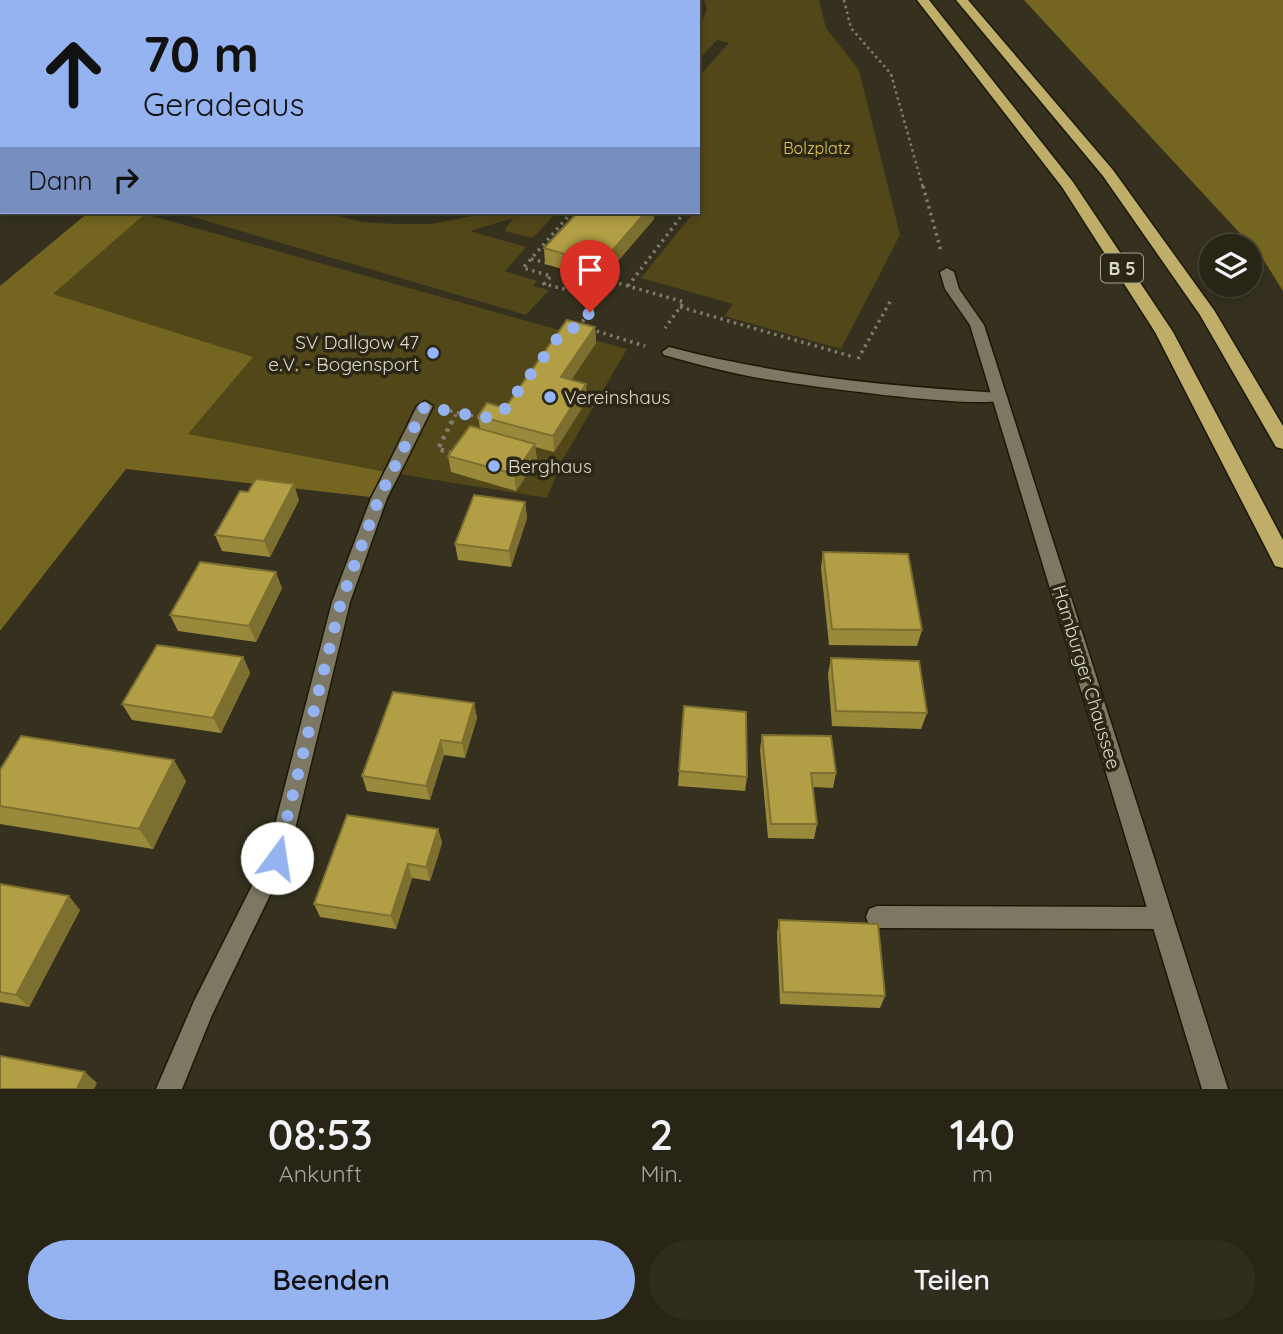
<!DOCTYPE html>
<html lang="de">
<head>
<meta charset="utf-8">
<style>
	:root { --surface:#282516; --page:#302d1f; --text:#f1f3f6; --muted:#a5a5a1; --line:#444235; --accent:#95b2f1 }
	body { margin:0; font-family:Quicksand,sans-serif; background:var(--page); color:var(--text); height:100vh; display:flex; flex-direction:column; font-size:26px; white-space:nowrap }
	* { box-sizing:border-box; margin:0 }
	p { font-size:23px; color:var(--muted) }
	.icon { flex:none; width:38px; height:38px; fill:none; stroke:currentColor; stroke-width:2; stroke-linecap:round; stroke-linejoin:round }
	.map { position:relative; height:1089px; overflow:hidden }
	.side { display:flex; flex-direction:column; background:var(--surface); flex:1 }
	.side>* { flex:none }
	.guide { position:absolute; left:0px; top:0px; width:700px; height:214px; box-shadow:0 4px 10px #0003,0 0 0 2px var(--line); background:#95b2f1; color:#111; overflow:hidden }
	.controls { position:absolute; left:1199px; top:234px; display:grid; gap:14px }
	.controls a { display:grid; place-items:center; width:63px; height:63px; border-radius:50%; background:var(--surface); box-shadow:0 4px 10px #0003,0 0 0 2px var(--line); font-size:35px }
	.pin { position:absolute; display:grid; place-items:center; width:60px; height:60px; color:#fff; margin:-72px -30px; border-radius:50% 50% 50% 0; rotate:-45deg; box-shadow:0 0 7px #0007 }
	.pin .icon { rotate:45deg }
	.me { position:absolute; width:77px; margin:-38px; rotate:14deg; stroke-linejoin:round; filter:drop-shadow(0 0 5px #0008) }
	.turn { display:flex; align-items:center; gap:24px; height:147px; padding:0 28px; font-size:32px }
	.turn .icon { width:91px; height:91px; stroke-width:2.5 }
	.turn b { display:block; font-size:49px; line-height:60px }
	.then { display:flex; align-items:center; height:66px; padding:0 28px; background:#0003; gap:14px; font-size:26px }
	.eta { display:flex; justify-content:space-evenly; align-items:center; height:119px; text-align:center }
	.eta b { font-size:42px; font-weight:600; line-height:49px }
	.button { display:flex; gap:14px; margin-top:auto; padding:14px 28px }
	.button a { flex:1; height:80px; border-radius:42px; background:var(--accent); color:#111; font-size:28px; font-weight:600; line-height:80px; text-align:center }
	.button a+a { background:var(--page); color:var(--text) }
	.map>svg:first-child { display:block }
</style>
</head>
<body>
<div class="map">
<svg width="1283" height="1089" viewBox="0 0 1283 1089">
	<rect width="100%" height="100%" fill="#35311e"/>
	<g fill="#514718">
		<path d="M 704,0 L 819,0 L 826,28 L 859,70 L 900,235 L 841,349 L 724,316 L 733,304 L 641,278 L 694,212 L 698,212 L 702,202 L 698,202 L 698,77 L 729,43 L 717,40 L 698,60 L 698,30 L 707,9 Z"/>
		<path d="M 176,212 L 323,212 L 362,222 L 396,224 L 431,224 L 492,212 L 557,212 L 533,238 L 504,231 L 513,218 L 470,231 L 526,247 L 505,271 L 537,281 L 533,286 L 549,290 L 526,315 Z"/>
		<path d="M 145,214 L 627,349 L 563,459 L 547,498 L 392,473 L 187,434 L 252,357 L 52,294 Z"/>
	</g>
	<g fill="#746620">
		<path d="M 1024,0 L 1283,0 L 1283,291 L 1261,256 Z"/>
		<path d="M 89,212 L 145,214 L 53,294 L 253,357 L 188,434 L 392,473 L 379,498 L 126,469 L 0,631 L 0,286 Z"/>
	</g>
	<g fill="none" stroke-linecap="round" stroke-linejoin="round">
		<defs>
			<g id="lane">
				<path d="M 669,347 C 778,376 888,386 1000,393 L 1008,398 C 995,413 779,382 748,376 C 719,370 692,363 664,355 L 662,352 Z"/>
				<path d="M 425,401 L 433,406 L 400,473 L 392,479 L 386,477 L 384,473 L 417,406 Z"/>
				<path d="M 877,906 L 1162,907 L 1170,910 L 1173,918 L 1170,926 L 1162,929 L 877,928 L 869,925 L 866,917 L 869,909 Z"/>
			</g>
			<g id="street">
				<path d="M 947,268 L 954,272 L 959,289 L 984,325 L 1228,1089 L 1202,1089 L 970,325 L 945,289 L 940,272 Z"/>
				<path d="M 392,467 L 400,473 L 387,498 L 350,602 L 288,858 L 212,1015 L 182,1089 L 156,1089 L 195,999 L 267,856 L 332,602 L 371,498 L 386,469 Z"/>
			</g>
			<g id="highway">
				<path d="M 917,0 L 929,0 L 1073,182 L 1173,332 L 1283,540 L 1283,568 L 1275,566 L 1272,560 L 1155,332 L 1062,187 Z"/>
				<path d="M 956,0 L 968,0 L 1113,170 L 1214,310 L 1283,426 L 1283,449 L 1276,447 L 1200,315 L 1103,176 Z"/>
			</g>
		</defs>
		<use href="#lane" stroke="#1c1806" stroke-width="3"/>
		<use href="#street" stroke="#1c1806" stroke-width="3"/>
		<use href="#highway" stroke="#1c1806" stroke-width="3"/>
		<path stroke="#7f7c6c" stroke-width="2.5" stroke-dasharray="2.5 3.5" stroke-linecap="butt" d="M 844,0 L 851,28 L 891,74 L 923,188"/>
		<g stroke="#7f7c6c" stroke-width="3.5" stroke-dasharray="2.5 4.5" stroke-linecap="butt">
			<path d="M 923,186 L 941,251"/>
			<path d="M 572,212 L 523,268 L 551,276 L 544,284 L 600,298"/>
			<path d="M 531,259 L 547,263"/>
			<path d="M 628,286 L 683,214 L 674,212"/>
			<path d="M 680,307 L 854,357"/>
			<path d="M 578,327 L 614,282 L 684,302 L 665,328"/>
			<path d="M 590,329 L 645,346"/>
			<path d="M 858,359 L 891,300"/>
			<path d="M 450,411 L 483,418"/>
			<path d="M 452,423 L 457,412"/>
		</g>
		<path stroke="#7f7c6c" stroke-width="4.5" stroke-dasharray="3.5 5" stroke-linecap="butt" d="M 452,421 L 438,449 L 455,454"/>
		<use href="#lane" fill="#7c7863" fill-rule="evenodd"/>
		<use href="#street" fill="#7c7863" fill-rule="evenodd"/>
		<use href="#highway" fill="#beae69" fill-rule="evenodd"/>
	</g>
	<g fill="#99893b">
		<path d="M 654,219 L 605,276 L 579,270 L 576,273 L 545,264 L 544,248 Z"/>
		<path d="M 595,327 L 596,343 L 571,380 L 587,400 L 554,452 L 535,447 L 537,460 L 516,491 L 451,472 L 448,456 L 480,428 L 478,416 L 505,408 Z"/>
		<path d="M 299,500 L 270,557 L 222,551 L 215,535 Z"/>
		<path d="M 525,502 L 527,518 L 511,567 L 458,560 L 455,544 Z"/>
		<path d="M 823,552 L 922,630 L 917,646 L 829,645 L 821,568 Z"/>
		<path d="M 282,588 L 256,642 L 178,631 L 170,615 Z"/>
		<path d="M 243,657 L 250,673 L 221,733 L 132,720 L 122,704 Z"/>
		<path d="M 831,658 L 927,713 L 921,729 L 832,726 L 828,674 Z"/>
		<path d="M 474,703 L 477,718 L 465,758 L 444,755 L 430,800 L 367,791 L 362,776 Z"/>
		<path d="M 684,706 L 747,777 L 745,791 L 678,786 Z"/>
		<path d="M 762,735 L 836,773 L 833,788 L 813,787 L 817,824 L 814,839 L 768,838 L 760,750 Z"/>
		<path d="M 0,770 L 186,781 L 153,849 L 0,824 Z"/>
		<path d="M 438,829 L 442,843 L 430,881 L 412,878 L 396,929 L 320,917 L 314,904 Z"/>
		<path d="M 0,884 L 80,910 L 29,1007 L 0,1002 Z"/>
		<path d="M 779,920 L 885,996 L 880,1008 L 780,1004 L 777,933 Z"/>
	</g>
	<g fill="#7d6f30">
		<path d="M 2,191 L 2,205 L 0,201 L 0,192 Z"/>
		<path d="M 646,212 L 654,212 L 654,219 L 605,276 L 604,260 Z"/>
		<path d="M 579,253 L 579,270 L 576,273 L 575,257 Z"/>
		<path d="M 595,327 L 596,343 L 562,394 L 561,377 Z"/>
		<path d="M 586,384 L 587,400 L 554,452 L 553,436 Z"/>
		<path d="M 535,444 L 537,460 L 516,491 L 514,474 Z"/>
		<path d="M 294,484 L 299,500 L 270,557 L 264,541 Z"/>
		<path d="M 525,502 L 527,518 L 511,567 L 509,551 Z"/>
		<path d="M 276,572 L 282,588 L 256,642 L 249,626 Z"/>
		<path d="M 243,657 L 250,673 L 221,733 L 213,718 Z"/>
		<path d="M 474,703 L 477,718 L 465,758 L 462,743 Z"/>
		<path d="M 441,740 L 444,755 L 430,800 L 426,786 Z"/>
		<path d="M 174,760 L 186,781 L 153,849 L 139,829 Z"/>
		<path d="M 438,829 L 442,843 L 430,881 L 426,867 Z"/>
		<path d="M 408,864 L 412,878 L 396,929 L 391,916 Z"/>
		<path d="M 69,896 L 80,910 L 29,1007 L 16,995 Z"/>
		<path d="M 85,1072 L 97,1083 L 94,1089 L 77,1089 Z"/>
	</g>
	<g fill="#b29f45" stroke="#7d6f30" stroke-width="2">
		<path d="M 2,157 L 2,191 L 0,192 L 0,158 Z"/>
		<path d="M 578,212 L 646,212 L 604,260 L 579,253 L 575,257 L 544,248 Z"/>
		<path d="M 567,320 L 595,327 L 561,377 L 586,384 L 553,436 L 478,416 L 487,403 L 505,408 Z"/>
		<path d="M 470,426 L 535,444 L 514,474 L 448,456 Z"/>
		<path d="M 256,479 L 294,484 L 264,541 L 215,535 L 240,491 L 248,492 Z"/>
		<path d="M 474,495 L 525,502 L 509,551 L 455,544 Z"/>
		<path d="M 823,552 L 908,554 L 922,630 L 832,629 Z"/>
		<path d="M 200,562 L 276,572 L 249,626 L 170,615 Z"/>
		<path d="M 157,645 L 243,657 L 213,718 L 122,704 Z"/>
		<path d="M 831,658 L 919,661 L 927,713 L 836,711 Z"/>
		<path d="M 393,692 L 474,703 L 462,743 L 441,740 L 426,786 L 362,776 Z"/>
		<path d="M 684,706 L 746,712 L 747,777 L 679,771 Z"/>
		<path d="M 762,735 L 831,736 L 836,773 L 811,773 L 817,824 L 771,824 Z"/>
		<path d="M 21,736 L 174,760 L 139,829 L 0,806 L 0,770 Z"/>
		<path d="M 347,815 L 438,829 L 426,867 L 408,864 L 391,916 L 314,904 Z"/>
		<path d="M 0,884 L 69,896 L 16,995 L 0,992 Z"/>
		<path d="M 779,920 L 878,924 L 885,996 L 783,992 Z"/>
		<path d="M 0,1056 L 85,1072 L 77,1089 L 0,1089 Z"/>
	</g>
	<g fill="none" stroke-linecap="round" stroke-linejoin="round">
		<path stroke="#95b2f1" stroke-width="12" stroke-dasharray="0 21.6" d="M 277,858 L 341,602 L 379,498 L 425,406 L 483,418 L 501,414 L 563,331 L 580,326 L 590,312"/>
	</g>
	<g fill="#95b6fd" stroke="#2b2714" stroke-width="2.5">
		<circle cx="433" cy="353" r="7"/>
		<circle cx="550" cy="397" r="7"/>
		<circle cx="494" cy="466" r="7"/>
	</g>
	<g text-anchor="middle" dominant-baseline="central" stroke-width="7" stroke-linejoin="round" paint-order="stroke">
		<g font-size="16" fill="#e1c84d" stroke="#2b2714">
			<text x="817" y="148">Bolzplatz</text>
		</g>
		<rect fill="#2b2714" stroke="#a6a395" stroke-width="2" x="1101" y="253.5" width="42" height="29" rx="5"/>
		<g font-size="18" font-weight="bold" fill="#dad8cc">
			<text x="1122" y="268">B 5</text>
		</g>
		<g font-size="19" fill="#dad8cc" stroke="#2b2714" text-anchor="start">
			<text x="419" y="342" text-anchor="end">SV Dallgow 47<tspan x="419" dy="22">e.V. - Bogensport</tspan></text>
			<text x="564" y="397">Vereinshaus</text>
			<text x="508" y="466">Berghaus</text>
		</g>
		<g font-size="19" fill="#dad8cc" stroke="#2b2714">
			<text transform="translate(1087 677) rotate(73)">Hamburger Chaussee</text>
		</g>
	</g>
</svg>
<div class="controls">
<a><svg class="icon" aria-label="layers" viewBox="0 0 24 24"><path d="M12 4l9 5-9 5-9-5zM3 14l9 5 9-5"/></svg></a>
</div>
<div class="pin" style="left:590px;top:312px;background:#d93025"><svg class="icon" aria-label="arrive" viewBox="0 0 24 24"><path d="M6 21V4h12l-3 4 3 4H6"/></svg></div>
<svg class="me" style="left:277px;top:858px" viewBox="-20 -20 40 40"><circle r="19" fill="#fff"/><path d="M0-13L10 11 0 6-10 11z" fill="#95b2f1"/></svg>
<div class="guide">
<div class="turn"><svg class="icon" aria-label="ahead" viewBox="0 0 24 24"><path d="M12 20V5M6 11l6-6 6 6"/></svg><div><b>70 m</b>Geradeaus</div></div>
<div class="then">Dann<svg class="icon" aria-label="right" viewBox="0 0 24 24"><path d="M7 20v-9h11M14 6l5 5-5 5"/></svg></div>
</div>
</div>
<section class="side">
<div class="eta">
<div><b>08:53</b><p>Ankunft</p></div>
<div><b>2</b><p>Min.</p></div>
<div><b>140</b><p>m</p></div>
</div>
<div class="button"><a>Beenden</a><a>Teilen</a></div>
</section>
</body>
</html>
